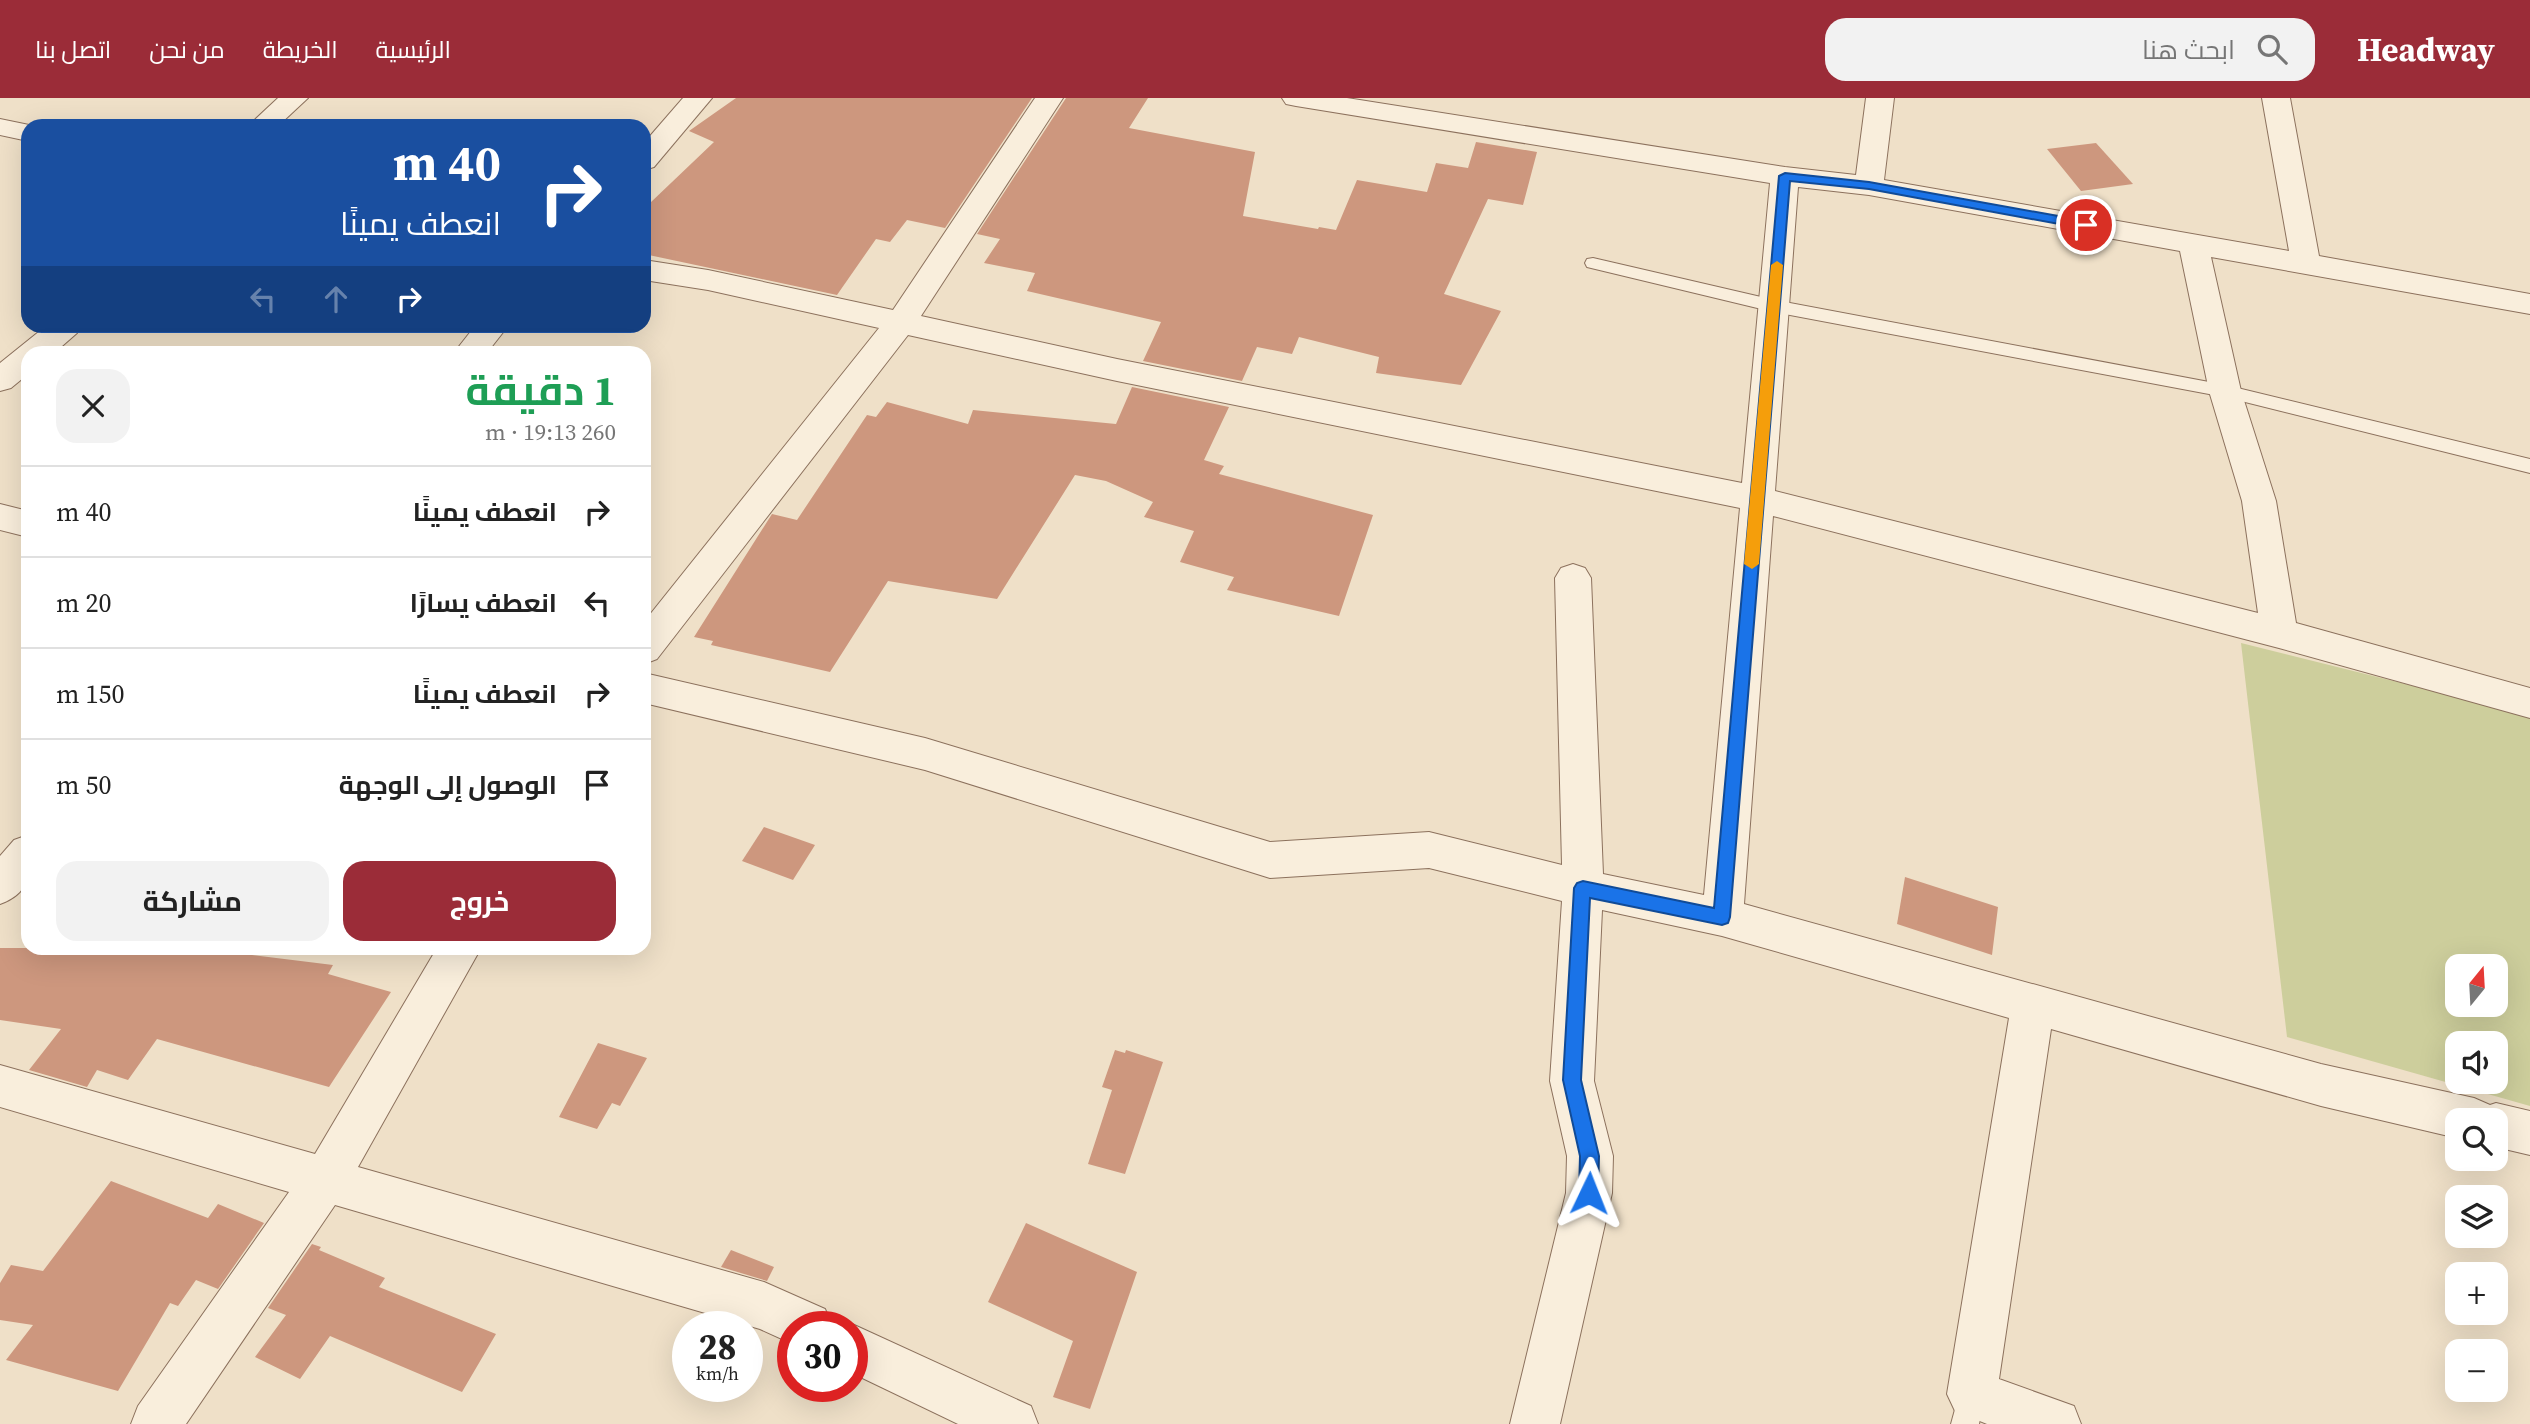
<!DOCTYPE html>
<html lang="ar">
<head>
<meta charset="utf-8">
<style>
	:root { --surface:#fff; --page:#f2f2f2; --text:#222; --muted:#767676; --line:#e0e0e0; --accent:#9b2c38 }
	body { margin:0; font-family:"Source Serif 4",Cairo,serif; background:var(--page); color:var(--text); direction:rtl; height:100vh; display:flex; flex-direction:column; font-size:26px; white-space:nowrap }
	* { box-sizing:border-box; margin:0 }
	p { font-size:23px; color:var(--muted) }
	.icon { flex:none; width:38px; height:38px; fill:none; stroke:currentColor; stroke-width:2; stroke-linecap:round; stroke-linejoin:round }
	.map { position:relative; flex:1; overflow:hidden; direction:ltr }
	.details { position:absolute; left:21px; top:248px; width:630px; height:609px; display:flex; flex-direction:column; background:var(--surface); border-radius:21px; box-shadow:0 7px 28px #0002; direction:rtl }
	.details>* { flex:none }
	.banner { position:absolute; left:21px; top:21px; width:630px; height:214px; border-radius:21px; box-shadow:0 7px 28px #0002; direction:rtl; background:#1a4fa0; color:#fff; overflow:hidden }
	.needle { width:46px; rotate:18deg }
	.tools { position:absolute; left:2445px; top:856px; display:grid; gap:14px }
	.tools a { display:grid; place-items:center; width:63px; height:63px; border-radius:14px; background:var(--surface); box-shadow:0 7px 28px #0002; font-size:35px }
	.speed { position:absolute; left:672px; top:1213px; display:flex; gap:14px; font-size:35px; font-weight:700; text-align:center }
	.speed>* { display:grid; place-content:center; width:91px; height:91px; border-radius:50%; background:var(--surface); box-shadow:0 7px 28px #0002; line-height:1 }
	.speed small { font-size:18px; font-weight:400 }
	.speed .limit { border:10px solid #d22; background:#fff; color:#111 }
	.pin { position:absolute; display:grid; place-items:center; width:60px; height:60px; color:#fff; margin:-30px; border:4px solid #fff; border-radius:50%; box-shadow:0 2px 7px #0007 }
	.me { position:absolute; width:77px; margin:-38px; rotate:2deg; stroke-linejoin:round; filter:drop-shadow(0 0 5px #0008) }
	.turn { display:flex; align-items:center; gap:24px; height:147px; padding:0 35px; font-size:32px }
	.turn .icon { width:91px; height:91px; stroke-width:2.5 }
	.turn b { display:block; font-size:49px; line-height:60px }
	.lanes { display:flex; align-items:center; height:66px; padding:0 35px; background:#0003; justify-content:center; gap:35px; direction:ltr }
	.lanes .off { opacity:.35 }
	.round { display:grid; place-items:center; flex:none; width:74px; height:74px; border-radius:21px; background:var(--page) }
	.summary { display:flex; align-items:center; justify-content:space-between; height:119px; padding:0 35px }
	h1 { font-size:42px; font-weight:700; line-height:52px; color:#1e9e55 }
	.button { display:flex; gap:14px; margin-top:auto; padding:14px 35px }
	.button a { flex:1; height:80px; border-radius:21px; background:var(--accent); color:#fff; font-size:28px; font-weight:700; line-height:80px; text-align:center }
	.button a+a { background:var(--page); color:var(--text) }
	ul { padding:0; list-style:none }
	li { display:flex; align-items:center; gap:21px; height:91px; padding:0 35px; border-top:2px solid var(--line) }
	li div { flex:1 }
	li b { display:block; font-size:26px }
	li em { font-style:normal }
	header { display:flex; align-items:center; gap:42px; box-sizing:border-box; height:98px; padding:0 35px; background:var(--accent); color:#fff }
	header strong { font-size:33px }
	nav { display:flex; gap:38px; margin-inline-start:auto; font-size:24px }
	.search { width:490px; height:63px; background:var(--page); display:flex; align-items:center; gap:18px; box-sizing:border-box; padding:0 24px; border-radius:21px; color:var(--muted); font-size:26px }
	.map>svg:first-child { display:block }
</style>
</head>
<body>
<header>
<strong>Headway</strong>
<div class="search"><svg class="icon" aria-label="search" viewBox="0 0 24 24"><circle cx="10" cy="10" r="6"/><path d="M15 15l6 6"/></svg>ابحث هنا</div>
<nav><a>الرئيسية</a><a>الخريطة</a><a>من نحن</a><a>اتصل بنا</a></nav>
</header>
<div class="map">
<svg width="2530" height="1326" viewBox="0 0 2530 1326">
	<rect width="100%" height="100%" fill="#efe0c8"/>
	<path fill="#cdce9c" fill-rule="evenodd" d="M 2241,545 L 2530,617 L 2530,1008 L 2287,939 ZM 2457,868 L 2496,868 L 2496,906 L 2457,906 ZM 2457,945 L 2496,945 L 2496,984 L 2457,984 Z"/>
	<g fill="#cd977e">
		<path d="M 736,0 L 1032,0 L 945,130 L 907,122 L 890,144 L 876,141 L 837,197 L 644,156 L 650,105 L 714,44 L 689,33 Z"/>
		<path d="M 1066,0 L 1148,0 L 1129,30 L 1255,54 L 1243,118 L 1318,131 L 1319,129 L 1336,132 L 1357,82 L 1427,94 L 1436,65 L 1468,70 L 1476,44 L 1537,54 L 1523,107 L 1488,101 L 1444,196 L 1501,213 L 1461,287 L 1376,275 L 1379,259 L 1299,239 L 1292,256 L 1257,249 L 1242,283 L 1143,263 L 1161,224 L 1027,193 L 1035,175 L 984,165 L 1000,141 L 977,136 Z"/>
		<path d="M 2096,45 L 2133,86 L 2081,93 L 2047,51 Z"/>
		<path d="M 1132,289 L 1229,309 L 1204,362 L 1224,368 L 1219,376 L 1373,417 L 1339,518 L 1227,492 L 1234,479 L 1180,464 L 1194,433 L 1144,419 L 1153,404 L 1106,383 L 1075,377 L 997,501 L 888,483 L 830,574 L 711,547 L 713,543 L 694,539 L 772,416 L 797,422 L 867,317 L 876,319 L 887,304 L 968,326 L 973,312 L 1116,326 Z"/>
		<path d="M 764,729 L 815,747 L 793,782 L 742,763 Z"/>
		<path d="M 1905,779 L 1998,809 L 1992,857 L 1897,826 Z"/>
		<path d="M 0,850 L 196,850 L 333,867 L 328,876 L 391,894 L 329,989 L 157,941 L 128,982 L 97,972 L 87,989 L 29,972 L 61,931 L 0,922 Z"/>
		<path d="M 598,945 L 647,960 L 620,1008 L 612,1005 L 597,1031 L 559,1019 Z"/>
		<path d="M 1115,952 L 1125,955 L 1126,952 L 1163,964 L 1125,1076 L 1088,1066 L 1112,992 L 1102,989 Z"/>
		<path d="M 111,1083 L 208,1120 L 218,1106 L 264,1125 L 218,1191 L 196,1182 L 178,1208 L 170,1205 L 118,1293 L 6,1262 L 33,1227 L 0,1222 L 0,1185 L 11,1167 L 43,1173 Z"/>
		<path d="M 1026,1125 L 1137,1174 L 1090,1311 L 1053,1299 L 1073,1243 L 988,1204 Z"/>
		<path d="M 312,1146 L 321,1149 L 319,1152 L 385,1180 L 379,1189 L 496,1236 L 462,1294 L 330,1238 L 300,1281 L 255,1259 L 286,1217 L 268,1210 Z"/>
		<path d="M 731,1152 L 774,1169 L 767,1183 L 721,1169 Z"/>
	</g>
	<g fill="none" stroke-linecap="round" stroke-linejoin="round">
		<defs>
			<g id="service">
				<path d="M 1593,160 L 1774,202 L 2225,287 L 2530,361 L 2530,375 L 2225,299 L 1774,214 L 1587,169 L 1585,165 L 1587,161 Z"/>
				<path d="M 1972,1283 L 1982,1286 L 1985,1296 L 1979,1326 L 1951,1326 L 1962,1286 Z"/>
			</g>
			<g id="minor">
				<path d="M 278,0 L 308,0 L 278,28 L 248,28 Z"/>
				<path d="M 683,0 L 712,0 L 654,69 L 644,72 L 644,45 Z"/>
				<path d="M 1035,0 L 1063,0 L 921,218 L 1117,261 L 1742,385 L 1770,85 L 1296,8 L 1286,6 L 1282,0 L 1347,0 L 1785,69 L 1856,77 L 1866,0 L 1894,0 L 1884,82 L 2289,153 L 2262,0 L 2290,0 L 2319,158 L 2530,196 L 2530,216 L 2211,159 L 2241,293 L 2276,403 L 2296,525 L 2530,590 L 2530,620 L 2279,550 L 1773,418 L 1744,806 L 2321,966 L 2474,1000 L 2490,1007 L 2496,1005 L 2530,1013 L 2530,1057 L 2496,1049 L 2496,1022 L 2457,1022 L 2457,1040 L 2321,1008 L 2051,931 L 1999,1281 L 2074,1308 L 2081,1326 L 1987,1326 L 1955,1313 L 1947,1296 L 2009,920 L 1722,838 L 1602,812 L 1594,983 L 1613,1058 L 1612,1095 L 1560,1326 L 1510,1326 L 1566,1095 L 1567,1058 L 1550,983 L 1562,803 L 1429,770 L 1270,780 L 925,672 L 644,605 L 644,575 L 925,640 L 1270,744 L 1429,734 L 1562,767 L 1555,480 L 1561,470 L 1573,466 L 1585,470 L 1591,480 L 1603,776 L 1704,797 L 1740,410 L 1117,283 L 908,237 L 657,561 L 644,566 L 644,524 L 879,230 L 708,192 L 644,182 L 644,162 L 708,172 L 893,212 ZM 1798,89 L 1869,97 L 2180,153 L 2209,293 L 2242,403 L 2258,515 L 1775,393 Z"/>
				<path d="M 0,21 L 34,28 L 28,28 L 28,43 L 0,37 Z"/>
				<path d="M 46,228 L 82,228 L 77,235 L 53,256 L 28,256 L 28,276 L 11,290 L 0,293 L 0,265 Z"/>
				<path d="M 475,228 L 508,228 L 486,256 L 453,256 Z"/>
				<path d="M 0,406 L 28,413 L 28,439 L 0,432 Z"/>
				<path d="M 28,737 C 28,769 36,793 0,806 L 0,758 L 14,742 Z"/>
				<path d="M 437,850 L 481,850 L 358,1069 L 764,1184 L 825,1211 L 832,1228 L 793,1228 L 793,1246 L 760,1231 L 335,1107 L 186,1326 L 131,1326 L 138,1308 L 289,1094 L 0,1009 L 0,967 L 315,1056 Z"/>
				<path d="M 852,1226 L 1031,1308 L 1038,1326 L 958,1326 L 852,1275 L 852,1228 L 845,1228 Z"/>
			</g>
		</defs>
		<use href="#service" stroke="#8c715d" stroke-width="2"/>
		<use href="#minor" stroke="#8c715d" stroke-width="2"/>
		<use href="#service" fill="#f9eedc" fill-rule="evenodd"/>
		<use href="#minor" fill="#f9eedc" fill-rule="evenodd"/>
	</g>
	<path fill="#1a73e8" stroke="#114b97" stroke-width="2" d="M 1785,75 L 1869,84 L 2086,123 L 2092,127 L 2086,131 L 1869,91 L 1790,83 L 1730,819 L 1728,825 L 1722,827 L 1590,800 L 1581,982 L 1599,1058 L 1598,1095 L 1595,1102 L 1589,1104 L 1582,1102 L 1579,1095 L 1580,1058 L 1563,982 L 1574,790 L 1577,785 L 1583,783 L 1714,810 L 1779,78 Z"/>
	<path fill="#f59e0b" d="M 1777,163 L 1783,167 L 1759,466 L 1752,471 L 1744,466 L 1771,167 Z"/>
</svg>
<div class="tools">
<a><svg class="needle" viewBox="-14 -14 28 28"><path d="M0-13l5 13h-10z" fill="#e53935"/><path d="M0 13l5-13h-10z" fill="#767676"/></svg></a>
<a><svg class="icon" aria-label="sound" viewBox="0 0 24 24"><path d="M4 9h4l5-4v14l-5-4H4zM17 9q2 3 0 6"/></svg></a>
<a><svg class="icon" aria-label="search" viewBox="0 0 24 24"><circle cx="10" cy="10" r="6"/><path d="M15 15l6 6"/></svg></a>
<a><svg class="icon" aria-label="layers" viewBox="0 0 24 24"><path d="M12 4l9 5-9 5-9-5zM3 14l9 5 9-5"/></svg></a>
<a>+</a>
<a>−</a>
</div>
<div class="speed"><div>28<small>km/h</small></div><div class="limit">30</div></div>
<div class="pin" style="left:2086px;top:127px;background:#d93025"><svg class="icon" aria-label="arrive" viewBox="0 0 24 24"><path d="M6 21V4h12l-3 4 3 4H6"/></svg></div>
<svg class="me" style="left:1589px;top:1095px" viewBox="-20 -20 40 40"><path d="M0-17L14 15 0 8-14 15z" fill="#1a73e8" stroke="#fff" stroke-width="4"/></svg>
<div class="banner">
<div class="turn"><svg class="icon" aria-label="right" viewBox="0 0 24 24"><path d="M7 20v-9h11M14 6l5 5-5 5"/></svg><div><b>40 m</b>انعطف يمينًا</div></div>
<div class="lanes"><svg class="icon off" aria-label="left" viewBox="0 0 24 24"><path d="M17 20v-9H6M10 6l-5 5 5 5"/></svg><svg class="icon off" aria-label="ahead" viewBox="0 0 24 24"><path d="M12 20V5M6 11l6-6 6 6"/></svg><svg class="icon" aria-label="right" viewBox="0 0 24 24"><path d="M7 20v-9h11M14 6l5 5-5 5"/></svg></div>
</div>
<section class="details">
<div class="summary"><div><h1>1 دقيقة</h1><p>260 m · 19:13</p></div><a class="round"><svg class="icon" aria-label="close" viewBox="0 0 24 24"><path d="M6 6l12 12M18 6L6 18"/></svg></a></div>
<ul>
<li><svg class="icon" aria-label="right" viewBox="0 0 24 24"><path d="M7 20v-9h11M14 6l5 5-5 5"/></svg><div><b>انعطف يمينًا</b></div><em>40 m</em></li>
<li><svg class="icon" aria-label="left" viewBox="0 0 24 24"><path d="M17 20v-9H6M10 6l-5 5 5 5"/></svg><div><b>انعطف يسارًا</b></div><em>20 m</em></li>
<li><svg class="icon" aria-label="right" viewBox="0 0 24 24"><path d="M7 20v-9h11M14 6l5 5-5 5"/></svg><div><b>انعطف يمينًا</b></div><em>150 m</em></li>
<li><svg class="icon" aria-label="arrive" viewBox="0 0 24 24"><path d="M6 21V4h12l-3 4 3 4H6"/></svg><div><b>الوصول إلى الوجهة</b></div><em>50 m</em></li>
</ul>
<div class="button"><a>خروج</a><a>مشاركة</a></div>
</section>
</div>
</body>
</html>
